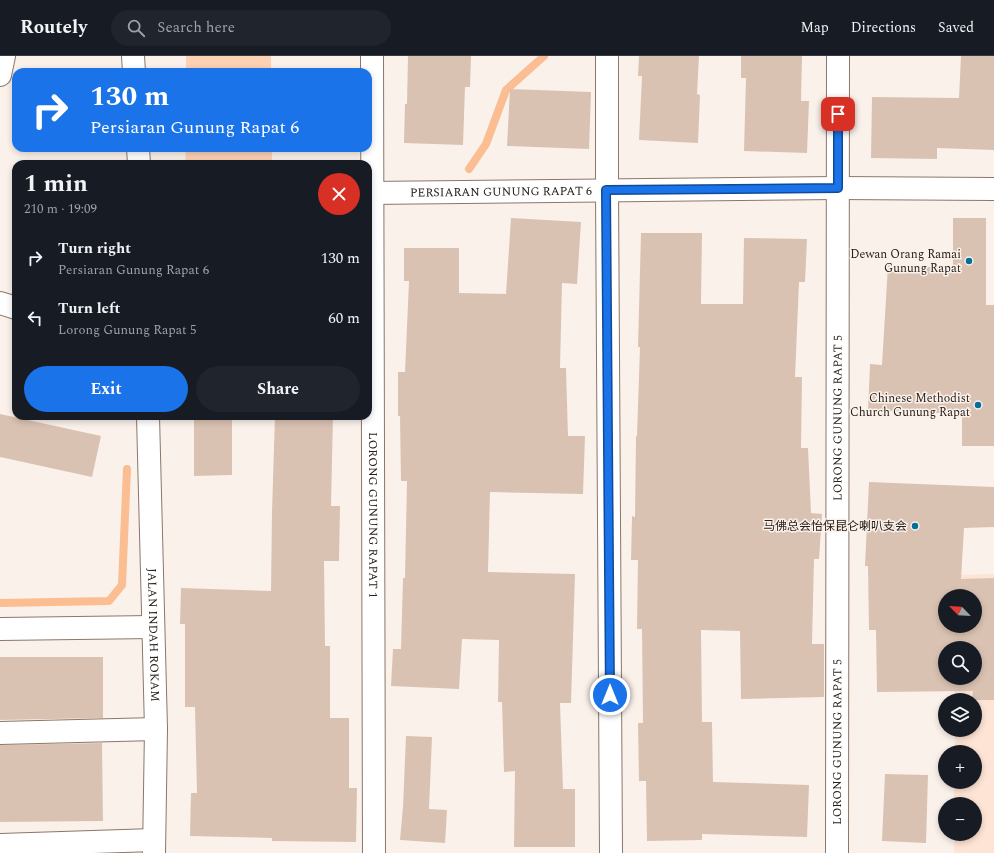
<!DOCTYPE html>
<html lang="en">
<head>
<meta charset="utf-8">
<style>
	:root { --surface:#171b24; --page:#20242c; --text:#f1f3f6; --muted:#9ea1a6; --line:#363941; --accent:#1a73e8 }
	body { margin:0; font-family:Spectral,"Noto Sans SC",serif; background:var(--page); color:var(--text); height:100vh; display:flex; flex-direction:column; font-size:15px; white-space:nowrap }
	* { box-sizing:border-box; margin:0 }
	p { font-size:13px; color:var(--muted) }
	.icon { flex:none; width:22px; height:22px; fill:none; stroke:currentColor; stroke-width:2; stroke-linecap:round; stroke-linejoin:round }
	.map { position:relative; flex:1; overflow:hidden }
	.panel { position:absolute; left:12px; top:104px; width:360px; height:260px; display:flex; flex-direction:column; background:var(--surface); border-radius:12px; box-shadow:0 2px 6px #0003 }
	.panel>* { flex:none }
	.top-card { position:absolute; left:12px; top:12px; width:360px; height:84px; border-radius:12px; box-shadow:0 2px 6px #0003; background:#1a73e8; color:#fff; overflow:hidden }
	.needle { width:26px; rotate:295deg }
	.controls { position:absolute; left:938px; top:533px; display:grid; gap:8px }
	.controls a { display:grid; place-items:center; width:44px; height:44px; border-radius:50%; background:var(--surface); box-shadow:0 2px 6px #0003; font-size:20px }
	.pin { position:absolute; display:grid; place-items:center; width:34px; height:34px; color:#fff; margin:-17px; border-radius:8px; box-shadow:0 2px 6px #0006 }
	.me { position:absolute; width:44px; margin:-22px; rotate:0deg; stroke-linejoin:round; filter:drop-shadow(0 0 3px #0008) }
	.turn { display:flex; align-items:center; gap:14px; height:84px; padding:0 12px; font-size:18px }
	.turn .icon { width:52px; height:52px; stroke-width:2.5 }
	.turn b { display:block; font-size:28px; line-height:34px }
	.round { display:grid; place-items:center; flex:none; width:42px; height:42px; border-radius:21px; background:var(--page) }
	.overview { display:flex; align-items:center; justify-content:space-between; height:68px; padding:0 12px }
	h1 { font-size:24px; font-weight:700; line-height:30px }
	.action { display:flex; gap:8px; margin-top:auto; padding:8px 12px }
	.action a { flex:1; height:46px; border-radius:24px; background:var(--accent); color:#fff; font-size:16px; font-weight:700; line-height:46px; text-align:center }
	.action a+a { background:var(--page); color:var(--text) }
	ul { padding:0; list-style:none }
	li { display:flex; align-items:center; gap:12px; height:60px; padding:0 12px }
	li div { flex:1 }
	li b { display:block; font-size:15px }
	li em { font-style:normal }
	header { display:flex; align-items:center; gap:24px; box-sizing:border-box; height:56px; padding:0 20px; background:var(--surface); border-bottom:1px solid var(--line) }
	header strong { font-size:19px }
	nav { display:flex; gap:22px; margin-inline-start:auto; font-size:14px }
	.search { width:280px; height:36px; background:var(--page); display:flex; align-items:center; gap:10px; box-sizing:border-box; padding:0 14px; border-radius:22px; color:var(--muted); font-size:15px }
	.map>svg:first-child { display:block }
</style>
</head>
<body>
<header>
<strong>Routely</strong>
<div class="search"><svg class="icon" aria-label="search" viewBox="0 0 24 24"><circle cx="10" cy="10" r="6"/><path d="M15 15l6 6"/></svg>Search here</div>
<nav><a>Map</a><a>Directions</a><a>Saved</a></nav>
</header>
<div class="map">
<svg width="994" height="797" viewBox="0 0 994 797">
	<rect width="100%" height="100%" fill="#fbf1eb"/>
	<path fill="#fee4d4" d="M 994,518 L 994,797 L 954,797 L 954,778 L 975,778 L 975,748 L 954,748 L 954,726 L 975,726 L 975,696 L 955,696 L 955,674 L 975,674 L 975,644 L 955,644 L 955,622 L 975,622 L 975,540 L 956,519 Z"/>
	<g fill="#fdd1b4">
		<rect x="186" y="0" width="85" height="16"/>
		<path d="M 186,92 L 272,92 L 272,108 L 185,108 Z"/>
	</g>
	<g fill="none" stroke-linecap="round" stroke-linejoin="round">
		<g stroke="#fbbd92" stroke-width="8">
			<path d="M 469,113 L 486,88 L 506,34 L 544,0"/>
			<path d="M 0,547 L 109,545 L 122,529 L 127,413"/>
		</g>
	</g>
	<g fill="#dac2b2" fill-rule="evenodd">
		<path d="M 408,0 L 471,0 L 470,31 L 465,31 L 463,89 L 404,87 L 405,48 L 407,48 Z"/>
		<path d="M 639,0 L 699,0 L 697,38 L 700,39 L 698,87 L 639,84 L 642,20 L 638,20 Z"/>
		<path d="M 741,0 L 802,0 L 801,45 L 809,45 L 807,97 L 744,95 L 746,22 L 741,22 Z"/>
		<path d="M 961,0 L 994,0 L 994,94 L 937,92 L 937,103 L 871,102 L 872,41 L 959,42 Z"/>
		<path d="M 510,33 L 591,36 L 589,93 L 507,90 Z"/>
		<path d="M 511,162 L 581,166 L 577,228 L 562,227 L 560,312 L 566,312 L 568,380 L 585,380 L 583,438 L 490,436 L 488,516 L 575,518 L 571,647 L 560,647 L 563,733 L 575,733 L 575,791 L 514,791 L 515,715 L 504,716 L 502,646 L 498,646 L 499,584 L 462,583 L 459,633 L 391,630 L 393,593 L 401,593 L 403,522 L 405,522 L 407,425 L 401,425 L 400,360 L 398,360 L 398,316 L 405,316 L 409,225 L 404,225 L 404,192 L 459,192 L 459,237 L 506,238 Z"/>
		<path d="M 953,162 L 986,162 L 986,249 L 994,249 L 994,390 L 962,390 L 962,358 L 868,354 L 870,308 L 882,309 L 888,209 L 953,212 Z"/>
		<path d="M 641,177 L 702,177 L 701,248 L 743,248 L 744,182 L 807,183 L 805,226 L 799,226 L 795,321 L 802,321 L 801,392 L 808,392 L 811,457 L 822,458 L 819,503 L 814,503 L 812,588 L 824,588 L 824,641 L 741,643 L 740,575 L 701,574 L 702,666 L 712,666 L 713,726 L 809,729 L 807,781 L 702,778 L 702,784 L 647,785 L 646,725 L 639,725 L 638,667 L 643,667 L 642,573 L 637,573 L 638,504 L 631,504 L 632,460 L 635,461 L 636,380 L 637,380 L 640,291 L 638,291 Z"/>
		<path d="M 0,358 L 101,380 L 92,421 L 0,401 Z"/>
		<path d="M 194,360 L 232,360 L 232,419 L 194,420 Z"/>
		<path d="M 275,360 L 333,360 L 331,450 L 340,450 L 339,505 L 324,505 L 325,590 L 330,590 L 330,662 L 349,662 L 349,732 L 357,732 L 356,786 L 272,785 L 272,782 L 190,780 L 191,737 L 197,737 L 195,651 L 185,651 L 185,568 L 180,568 L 181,532 L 271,535 L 272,456 Z"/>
		<path d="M 869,426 L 994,431 L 994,471 L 964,472 L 961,523 L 994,522 L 994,644 L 972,644 L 973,635 L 877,636 L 876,574 L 869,574 L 868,510 L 865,510 ZM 945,540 L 975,540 L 975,570 L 945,570 ZM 945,592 L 975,592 L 975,622 L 945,622 Z"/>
		<path d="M 0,601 L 103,601 L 103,662 L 0,664 Z"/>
		<path d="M 406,680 L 432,681 L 429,753 L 447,754 L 445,787 L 400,784 L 403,751 Z"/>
		<path d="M 102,687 L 103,765 L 0,766 L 0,689 Z"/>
		<path d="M 885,718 L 928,719 L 926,787 L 882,785 Z"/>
	</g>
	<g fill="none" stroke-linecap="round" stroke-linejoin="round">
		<defs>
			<g id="minor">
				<path d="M 133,0 L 134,16"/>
				<path id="s1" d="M 372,0 L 374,797"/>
				<path d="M 607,0 L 607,134 L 611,797"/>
				<path d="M 0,19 L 4,0"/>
				<path d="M 138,92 L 139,108"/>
				<path id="s2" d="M 368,137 L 838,132 L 994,133"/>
				<path d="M 0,247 L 16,252"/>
				<path id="s3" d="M 148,360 L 156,673 L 154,797"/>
				<path d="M 0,573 L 153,571"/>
				<path d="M 0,677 L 156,673"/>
				<path d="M 0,789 L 154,784"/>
				<path id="s4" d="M 837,797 L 838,0"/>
			</g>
		</defs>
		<use href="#minor" stroke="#8c7668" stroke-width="24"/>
		<use href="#minor" stroke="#fff" stroke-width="22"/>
	</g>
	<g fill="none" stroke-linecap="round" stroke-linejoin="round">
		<defs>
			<path id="route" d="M 610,639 L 606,134 L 838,132 L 838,58"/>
		</defs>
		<use href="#route" stroke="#114b97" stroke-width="10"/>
		<use href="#route" stroke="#1a73e8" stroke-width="7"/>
	</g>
	<g fill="#056f9c" stroke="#fbf1eb" stroke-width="1.5">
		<circle cx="969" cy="205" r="4"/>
		<circle cx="978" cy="349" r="4"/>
		<circle cx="915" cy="470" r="4"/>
	</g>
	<g text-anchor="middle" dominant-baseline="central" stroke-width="3" stroke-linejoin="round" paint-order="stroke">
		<g font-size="12" fill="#29201a" stroke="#fbf1eb">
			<text stroke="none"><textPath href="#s2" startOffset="133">PERSIARAN GUNUNG RAPAT 6</textPath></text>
			<text stroke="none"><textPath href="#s4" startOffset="435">LORONG GUNUNG RAPAT 5</textPath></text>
			<text stroke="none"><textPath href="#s1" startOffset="459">LORONG GUNUNG RAPAT 1</textPath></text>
			<text stroke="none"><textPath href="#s3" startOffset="219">JALAN INDAH ROKAM</textPath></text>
			<text stroke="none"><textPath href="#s4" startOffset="111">LORONG GUNUNG RAPAT 5</textPath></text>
		</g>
		<g font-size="12" fill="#29201a" stroke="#fbf1eb" text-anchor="end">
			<text x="961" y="198">Dewan Orang Ramai<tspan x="961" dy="14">Gunung Rapat</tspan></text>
			<text x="970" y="342">Chinese Methodist<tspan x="970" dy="14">Church Gunung Rapat</tspan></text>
			<text x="907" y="470">马佛总会怡保昆仑喇叭支会</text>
		</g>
	</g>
</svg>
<div class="controls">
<a><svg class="needle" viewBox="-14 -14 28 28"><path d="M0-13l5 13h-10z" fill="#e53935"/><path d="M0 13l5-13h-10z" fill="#9ea1a6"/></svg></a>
<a><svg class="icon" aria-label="search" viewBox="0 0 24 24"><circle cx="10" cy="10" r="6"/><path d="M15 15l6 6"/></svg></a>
<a><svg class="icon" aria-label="layers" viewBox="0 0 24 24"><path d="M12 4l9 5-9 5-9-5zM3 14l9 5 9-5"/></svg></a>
<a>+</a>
<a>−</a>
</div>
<div class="pin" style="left:838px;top:58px;background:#d93025"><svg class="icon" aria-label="arrive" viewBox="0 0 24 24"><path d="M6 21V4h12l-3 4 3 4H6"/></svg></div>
<svg class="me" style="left:610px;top:639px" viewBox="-20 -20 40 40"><circle r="17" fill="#1a73e8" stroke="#fff" stroke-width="3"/><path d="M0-11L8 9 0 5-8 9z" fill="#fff"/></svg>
<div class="top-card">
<div class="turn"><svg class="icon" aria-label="right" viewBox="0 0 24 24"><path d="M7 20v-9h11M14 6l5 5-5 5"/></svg><div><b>130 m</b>Persiaran Gunung Rapat 6</div></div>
</div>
<section class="panel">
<div class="overview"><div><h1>1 min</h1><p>210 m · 19:09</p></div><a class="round" style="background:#d93025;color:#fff"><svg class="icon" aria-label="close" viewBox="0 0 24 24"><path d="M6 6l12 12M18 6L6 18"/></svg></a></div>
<ul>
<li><svg class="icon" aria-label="right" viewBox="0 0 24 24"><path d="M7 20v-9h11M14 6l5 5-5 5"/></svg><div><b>Turn right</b><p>Persiaran Gunung Rapat 6</p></div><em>130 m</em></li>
<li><svg class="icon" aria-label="left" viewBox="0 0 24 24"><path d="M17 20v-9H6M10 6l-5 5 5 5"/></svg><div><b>Turn left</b><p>Lorong Gunung Rapat 5</p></div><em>60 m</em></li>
</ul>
<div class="action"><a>Exit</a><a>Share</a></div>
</section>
</div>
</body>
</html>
